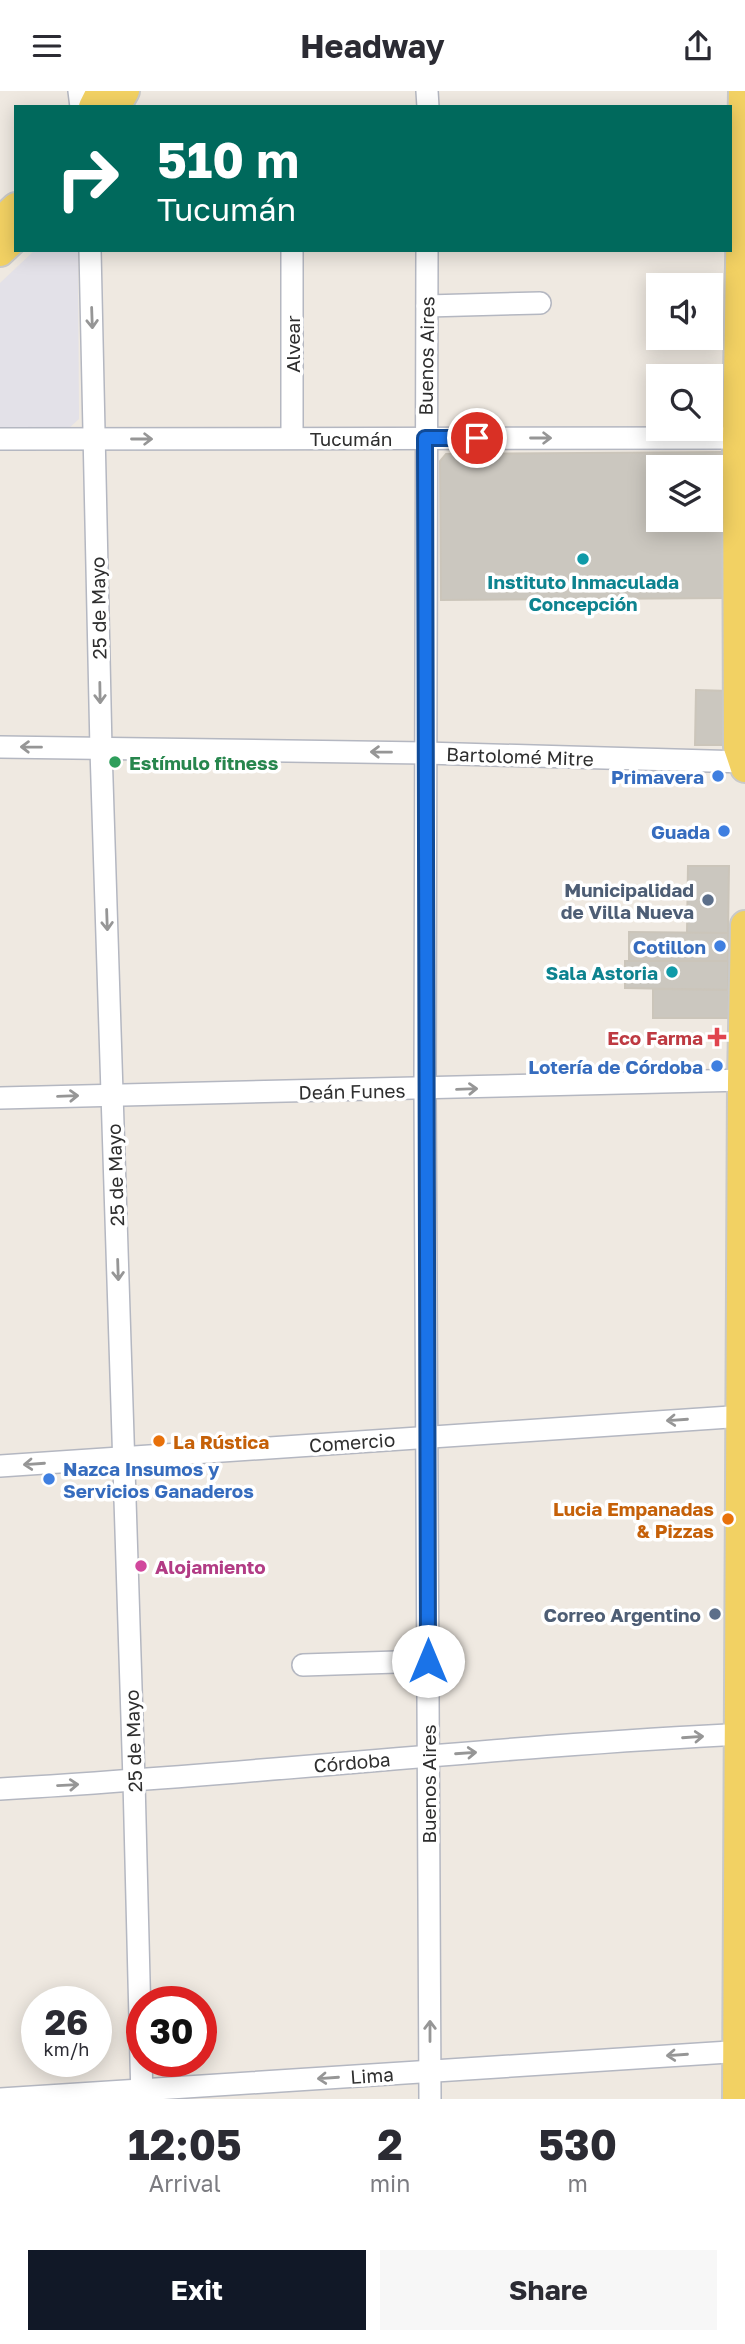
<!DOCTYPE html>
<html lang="en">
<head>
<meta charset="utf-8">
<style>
	:root { --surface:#fff; --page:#f7f7f7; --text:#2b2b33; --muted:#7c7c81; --accent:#111827 }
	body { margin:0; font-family:"Golos Text",sans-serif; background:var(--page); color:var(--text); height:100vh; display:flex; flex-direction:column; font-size:26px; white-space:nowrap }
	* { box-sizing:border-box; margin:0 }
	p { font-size:23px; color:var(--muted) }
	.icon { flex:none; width:38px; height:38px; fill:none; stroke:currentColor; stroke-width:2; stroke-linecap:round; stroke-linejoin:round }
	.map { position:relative; height:2008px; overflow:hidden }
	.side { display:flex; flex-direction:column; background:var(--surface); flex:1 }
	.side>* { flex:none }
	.guide { position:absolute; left:14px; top:14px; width:718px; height:147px; border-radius:0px; box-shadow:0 4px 18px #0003; background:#00695c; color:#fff; overflow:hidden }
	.buttons { position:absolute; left:646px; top:182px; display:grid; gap:14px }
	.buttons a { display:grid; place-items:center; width:77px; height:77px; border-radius:0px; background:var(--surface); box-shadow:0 4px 18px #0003; font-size:35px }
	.speed { position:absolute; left:21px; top:1895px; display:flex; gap:14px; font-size:35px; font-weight:700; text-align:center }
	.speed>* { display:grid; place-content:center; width:91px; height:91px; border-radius:50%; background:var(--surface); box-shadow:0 4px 18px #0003; line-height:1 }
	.speed small { font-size:18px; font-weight:400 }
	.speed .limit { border:10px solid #d22; background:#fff; color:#111 }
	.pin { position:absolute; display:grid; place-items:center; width:60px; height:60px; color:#fff; margin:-30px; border:4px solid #fff; border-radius:50%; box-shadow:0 2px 7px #0007 }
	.me { position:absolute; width:77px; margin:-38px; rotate:0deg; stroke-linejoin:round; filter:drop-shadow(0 0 5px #0008) }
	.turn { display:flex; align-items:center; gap:24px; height:147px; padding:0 28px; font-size:32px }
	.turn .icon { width:91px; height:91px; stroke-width:2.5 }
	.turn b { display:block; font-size:49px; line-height:60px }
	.eta { display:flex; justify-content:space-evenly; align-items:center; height:119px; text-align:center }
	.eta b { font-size:42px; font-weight:700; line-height:49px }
	.action { display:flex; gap:14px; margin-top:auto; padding:14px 28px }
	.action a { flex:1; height:80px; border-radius:0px; background:var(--accent); color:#fff; font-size:28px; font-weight:700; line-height:80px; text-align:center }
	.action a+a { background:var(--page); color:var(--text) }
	header { display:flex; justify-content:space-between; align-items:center; height:91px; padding:0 28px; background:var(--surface); font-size:32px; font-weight:700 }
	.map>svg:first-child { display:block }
</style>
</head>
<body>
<header><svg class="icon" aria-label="menu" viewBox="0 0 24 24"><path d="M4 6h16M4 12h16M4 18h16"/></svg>Headway<svg class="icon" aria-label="share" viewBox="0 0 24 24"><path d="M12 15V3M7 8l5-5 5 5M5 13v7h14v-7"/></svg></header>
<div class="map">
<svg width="745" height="2008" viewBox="0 0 745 2008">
	<rect width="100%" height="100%" fill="#efe9e1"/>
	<path fill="#e3e1e8" d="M 35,159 L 78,159 L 79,328 L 69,337 L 0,338 L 0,192 Z"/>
	<g fill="#cbc7bf" stroke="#cbc5ba" stroke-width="2" fill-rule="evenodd">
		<path d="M 725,361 L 726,507 L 441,509 L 440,370 L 446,363 ZM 658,376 L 710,376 L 710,429 L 658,429 Z"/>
		<path d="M 696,599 L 729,600 L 729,648 L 722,654 L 695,654 Z"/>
		<path d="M 688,775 L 729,775 L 728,842 L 687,842 Z"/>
		<path d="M 629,841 L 728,842 L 728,870 L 629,870 Z"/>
		<path d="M 625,870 L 728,870 L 728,899 L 625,897 Z"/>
		<path d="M 653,898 L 728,899 L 728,927 L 653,927 Z"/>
	</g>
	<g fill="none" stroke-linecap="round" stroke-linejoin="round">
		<defs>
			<g id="minor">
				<path d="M 79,0 L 81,16"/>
				<path d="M 427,0 L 428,16"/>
				<path d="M 90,159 L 101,658 L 134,1690 L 142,2008"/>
				<path d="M 292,159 L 292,347"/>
				<path d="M 427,159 L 425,999 L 430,2008"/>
				<path d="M 427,215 L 540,212"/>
				<path d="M 0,348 L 745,347"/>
				<path d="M 0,656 L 425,662 L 745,671"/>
				<path d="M 0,1007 L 745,989"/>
				<path d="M 0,1375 L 745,1325"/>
				<path d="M 303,1574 L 428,1570"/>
				<path d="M 0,1698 C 249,1684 496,1655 745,1643"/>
				<path d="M 0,2008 L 745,1960"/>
			</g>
			<g id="major">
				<path d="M 743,0 L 737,347 L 738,656 L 745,677"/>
				<path d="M 93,16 L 101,0"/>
				<path d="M 116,16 L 125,0"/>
				<path d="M 0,131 L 16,116"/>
				<path d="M 0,161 L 16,146"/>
				<path d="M 737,2008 L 742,990 L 745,834"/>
			</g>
		</defs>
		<use href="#minor" stroke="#b4b7c1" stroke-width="24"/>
		<use href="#major" stroke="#c9c9c9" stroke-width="32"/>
		<use href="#minor" stroke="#fff" stroke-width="21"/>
		<use href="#major" stroke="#f2d163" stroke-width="28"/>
	</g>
	<defs><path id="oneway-shaft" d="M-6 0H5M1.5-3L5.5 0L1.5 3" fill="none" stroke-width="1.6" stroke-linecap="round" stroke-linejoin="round" transform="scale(1.75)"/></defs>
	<g stroke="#969696">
		<use href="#oneway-shaft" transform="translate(92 227) rotate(88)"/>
		<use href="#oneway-shaft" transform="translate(541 347)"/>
		<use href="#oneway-shaft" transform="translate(142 348)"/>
		<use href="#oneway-shaft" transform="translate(100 602) rotate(89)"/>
		<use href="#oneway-shaft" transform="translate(31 656) rotate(-179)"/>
		<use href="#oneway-shaft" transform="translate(381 661) rotate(-179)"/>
		<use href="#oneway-shaft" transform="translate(107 829) rotate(88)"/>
		<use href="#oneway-shaft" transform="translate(467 998) rotate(-2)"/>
		<use href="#oneway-shaft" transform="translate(68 1005) rotate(-2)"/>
		<use href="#oneway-shaft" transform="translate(118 1179) rotate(88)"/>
		<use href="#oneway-shaft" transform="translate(677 1329) rotate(176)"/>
		<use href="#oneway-shaft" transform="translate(34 1373) rotate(176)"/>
		<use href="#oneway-shaft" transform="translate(693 1646) rotate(-4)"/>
		<use href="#oneway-shaft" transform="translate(466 1662) rotate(-4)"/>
		<use href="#oneway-shaft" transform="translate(68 1694) rotate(-3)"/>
		<use href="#oneway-shaft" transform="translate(430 1940) rotate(-90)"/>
		<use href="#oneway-shaft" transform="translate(677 1964) rotate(176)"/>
		<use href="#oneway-shaft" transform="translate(328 1987) rotate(176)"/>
	</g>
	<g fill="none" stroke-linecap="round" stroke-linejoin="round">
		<defs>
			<path id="route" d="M 428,1570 L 425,347 L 477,347"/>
		</defs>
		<use href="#route" stroke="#114b97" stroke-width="18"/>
		<use href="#route" stroke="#1a73e8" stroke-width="12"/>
	</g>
	<g fill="#0f9aa8" stroke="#fff" stroke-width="2.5">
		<circle cx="583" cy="468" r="7"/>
		<circle cx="672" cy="881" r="7"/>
	</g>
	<circle fill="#2e9e5b" stroke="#fff" stroke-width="2.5" cx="115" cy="671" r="7"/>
	<g fill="#3f7fe0" stroke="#fff" stroke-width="2.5">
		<circle cx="718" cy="685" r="7"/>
		<circle cx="724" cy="740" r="7"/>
		<circle cx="720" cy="855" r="7"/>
		<circle cx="717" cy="975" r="7"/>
		<circle cx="49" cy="1388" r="7"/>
	</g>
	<g fill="#5c6f8a" stroke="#fff" stroke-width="2.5">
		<circle cx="708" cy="809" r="7"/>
		<circle cx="715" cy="1523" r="7"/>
	</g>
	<path fill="#e0444e" stroke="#fff" stroke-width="2.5" d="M713.5 935.5h7v7h7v7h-7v7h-7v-7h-7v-7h7z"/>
	<g fill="#e8710a" stroke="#fff" stroke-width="2.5">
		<circle cx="159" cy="1350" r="7"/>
		<circle cx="728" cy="1428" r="7"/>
	</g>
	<circle fill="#d1479c" stroke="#fff" stroke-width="2.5" cx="141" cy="1475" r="7"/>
	<g text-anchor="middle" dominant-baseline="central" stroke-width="7" stroke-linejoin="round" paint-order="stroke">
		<g font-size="19" fill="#2e2e2e" stroke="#fff">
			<text transform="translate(292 253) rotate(-90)">Alvear</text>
			<text transform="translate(426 265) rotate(-89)">Buenos Aires</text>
			<text x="351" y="347">Tucumán</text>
			<text transform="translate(98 517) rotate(-91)">25 de Mayo</text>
			<text transform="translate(520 665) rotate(2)">Bartolomé Mitre</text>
			<text transform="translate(352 1000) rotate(-1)">Deán Funes</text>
			<text transform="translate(115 1084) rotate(-92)">25 de Mayo</text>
			<text transform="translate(352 1351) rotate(-4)">Comercio</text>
			<text transform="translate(133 1650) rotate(-92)">25 de Mayo</text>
			<text transform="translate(352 1671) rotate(-5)">Córdoba</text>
			<text transform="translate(428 1693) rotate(-90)">Buenos Aires</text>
			<text transform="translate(372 1984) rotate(-4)">Lima</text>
		</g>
		<g font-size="19" font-weight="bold" fill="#0d838f" stroke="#fff">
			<text x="583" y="490">Instituto Inmaculada<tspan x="583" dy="22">Concepción</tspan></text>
			<text x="658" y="881" text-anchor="end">Sala Astoria</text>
		</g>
		<g font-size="19" font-weight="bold" fill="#27864d" stroke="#fff" text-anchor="start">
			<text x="129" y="671">Estímulo fitness</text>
		</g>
		<g font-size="19" font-weight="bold" fill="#366cbe" stroke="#fff" text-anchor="end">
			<text x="704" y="685">Primavera</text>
			<text x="710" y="740">Guada</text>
			<text x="706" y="855">Cotillon</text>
			<text x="703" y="975">Lotería de Córdoba</text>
			<text x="63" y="1377" text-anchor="start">Nazca Insumos y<tspan x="63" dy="22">Servicios Ganaderos</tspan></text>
		</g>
		<g font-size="19" font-weight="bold" fill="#4e5e75" stroke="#fff" text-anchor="end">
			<text x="694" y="798">Municipalidad<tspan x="694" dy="22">de Villa Nueva</tspan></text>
			<text x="701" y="1523">Correo Argentino</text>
		</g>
		<g font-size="19" font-weight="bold" fill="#be3a42" stroke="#fff" text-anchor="end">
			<text x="703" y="946">Eco Farma</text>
		</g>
		<g font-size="19" font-weight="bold" fill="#c56008" stroke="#fff" text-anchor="start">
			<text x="173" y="1350">La Rústica</text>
			<text x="714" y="1417" text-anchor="end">Lucia Empanadas<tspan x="714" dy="22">&amp; Pizzas</tspan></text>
		</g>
		<g font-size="19" font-weight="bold" fill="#b23c85" stroke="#fff" text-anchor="start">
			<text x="155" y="1475">Alojamiento</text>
		</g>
	</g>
</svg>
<div class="buttons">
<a><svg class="icon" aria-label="sound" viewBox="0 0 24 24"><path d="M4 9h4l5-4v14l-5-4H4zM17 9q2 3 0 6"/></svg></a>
<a><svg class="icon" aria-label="search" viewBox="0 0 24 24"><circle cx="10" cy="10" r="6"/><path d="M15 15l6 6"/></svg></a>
<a><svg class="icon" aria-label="layers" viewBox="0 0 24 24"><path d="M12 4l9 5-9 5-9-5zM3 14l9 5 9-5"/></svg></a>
</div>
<div class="speed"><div>26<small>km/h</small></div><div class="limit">30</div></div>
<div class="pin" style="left:477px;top:347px;background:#d93025"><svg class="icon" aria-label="arrive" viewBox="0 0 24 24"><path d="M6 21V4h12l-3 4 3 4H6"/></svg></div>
<svg class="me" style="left:428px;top:1570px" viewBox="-20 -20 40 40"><circle r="19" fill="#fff"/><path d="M0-13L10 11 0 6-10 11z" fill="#1a73e8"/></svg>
<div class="guide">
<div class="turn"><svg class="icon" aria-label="right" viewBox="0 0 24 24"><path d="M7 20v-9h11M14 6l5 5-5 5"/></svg><div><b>510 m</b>Tucumán</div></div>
</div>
</div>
<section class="side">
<div class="eta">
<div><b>12:05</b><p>Arrival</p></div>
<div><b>2</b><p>min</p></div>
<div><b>530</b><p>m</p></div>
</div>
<div class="action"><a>Exit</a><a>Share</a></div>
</section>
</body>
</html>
